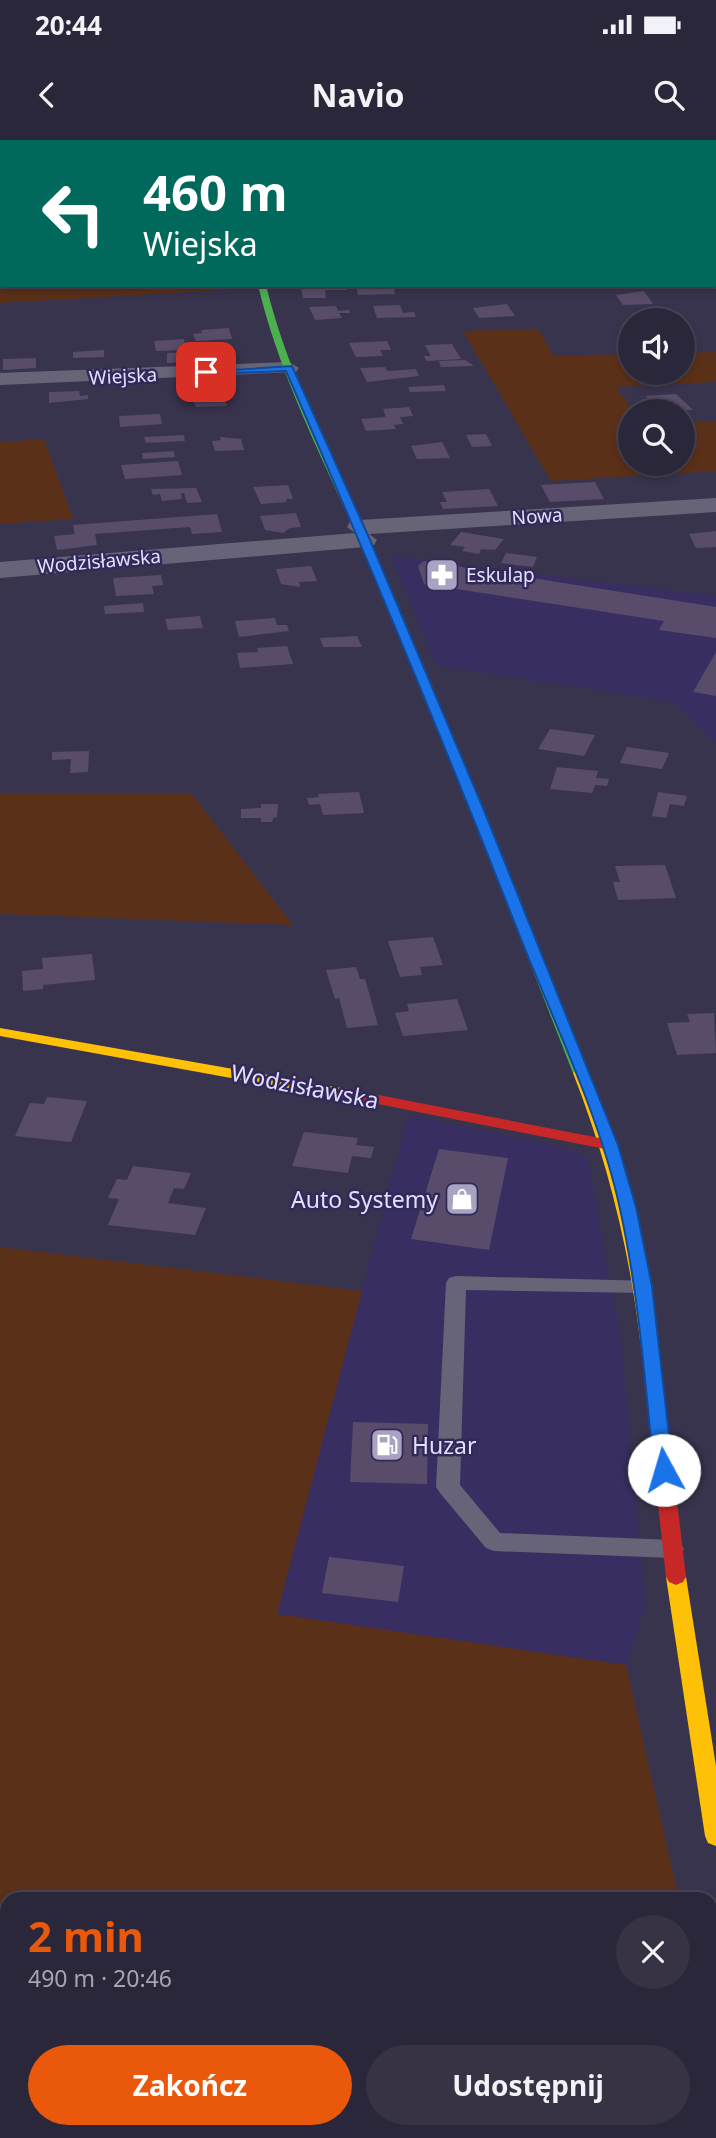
<!DOCTYPE html>
<html lang="pl">
<head>
<meta charset="utf-8">
<style>
	:root { --surface:#2b273a; --page:#373345; --text:#f1f3f6; --muted:#a6a5af; --line:#474454; --accent:#ea580c }
	body { margin:0; font-family:"Noto Sans",sans-serif; background:var(--page); color:var(--text); height:100vh; display:flex; flex-direction:column; font-size:26px; white-space:nowrap }
	* { box-sizing:border-box; margin:0 }
	p { font-size:23px; color:var(--muted) }
	.icon { flex:none; width:38px; height:38px; fill:none; stroke:currentColor; stroke-width:2; stroke-linecap:round; stroke-linejoin:round }
	.map { position:relative; flex:1; overflow:hidden }
	.panel { position:absolute; left:0px; top:1752px; width:718px; height:247px; display:flex; flex-direction:column; background:var(--surface); border-radius:21px 21px 0 0; box-shadow:0 4px 10px #0003,0 0 0 2px var(--line) }
	.panel>* { flex:none }
	.guide { position:absolute; left:0px; top:0px; width:718px; height:147px; box-shadow:0 4px 10px #0003,0 0 0 2px var(--line); background:#00695c; color:#fff; overflow:hidden }
	.tools { position:absolute; left:618px; top:168px; display:grid; gap:14px }
	.tools a { display:grid; place-items:center; width:77px; height:77px; border-radius:50%; background:var(--surface); box-shadow:0 4px 10px #0003,0 0 0 2px var(--line); font-size:35px }
	.pin { position:absolute; display:grid; place-items:center; width:60px; height:60px; color:#fff; margin:-30px; border-radius:14px; box-shadow:0 4px 10px #0006 }
	.me { position:absolute; width:77px; margin:-38px; rotate:354deg; stroke-linejoin:round; filter:drop-shadow(0 0 5px #0008) }
	.turn { display:flex; align-items:center; gap:24px; height:147px; padding:0 28px; font-size:32px }
	.turn .icon { width:91px; height:91px; stroke-width:2.5 }
	.turn b { display:block; font-size:49px; line-height:60px }
	.round { display:grid; place-items:center; flex:none; width:74px; height:74px; border-radius:37px; background:var(--page) }
	.headline { display:flex; align-items:center; justify-content:space-between; height:119px; padding:0 28px }
	h1 { font-size:42px; font-weight:700; line-height:52px; color:var(--accent) }
	.button { display:flex; gap:14px; margin-top:auto; padding:14px 28px }
	.button a { flex:1; height:80px; border-radius:42px; background:var(--accent); color:#fff; font-size:28px; font-weight:700; line-height:80px; text-align:center }
	.button a+a { background:var(--page); color:var(--text) }
	.status { display:flex; justify-content:space-between; align-items:center; height:49px; padding:0 35px; background:var(--surface); direction:ltr }
	.status svg { height:19px; fill:currentColor }
	header { display:flex; justify-content:space-between; align-items:center; height:91px; padding:0 28px; background:var(--surface); font-size:32px; font-weight:700 }
	.map>svg:first-child { display:block }
</style>
</head>
<body>
<div class="status"><b>20:44</b><svg viewBox="0 0 49 12"><path d="M0 12V9h3v3zM5 12V6h3v6zM10 12V3h3v9zM15 12V0h3v12zM26 1h20v11H26zM47 4h2v5h-2z"/></svg></div>
<header><svg class="icon" aria-label="back" viewBox="0 0 24 24"><path d="M15 5l-7 7 7 7"/></svg>Navio<svg class="icon" aria-label="search" viewBox="0 0 24 24"><circle cx="10" cy="10" r="6"/><path d="M15 15l6 6"/></svg></header>
<div class="map">
<svg width="716" height="1998" viewBox="0 0 716 1998">
	<rect width="100%" height="100%" fill="#39344e"/>
	<g fill="#382e61">
		<path d="M 391,416 L 716,456 L 716,603 L 674,562 L 436,525 Z"/>
		<path d="M 408,975 L 564,1007 L 588,1019 L 621,1203 L 645,1466 L 626,1525 L 442,1502 L 277,1474 Z"/>
	</g>
	<g fill="#5b3018">
		<path d="M 49,145 L 240,145 L 240,149 L 0,163 L 0,147 Z"/>
		<path d="M 538,189 L 554,216 L 630,214 L 630,233 L 682,233 L 683,213 L 716,212 L 716,242 L 616,247 L 633,271 L 630,271 L 630,324 L 682,324 L 683,283 L 716,281 L 716,331 L 551,341 L 463,191 Z"/>
		<path d="M 44,299 L 73,379 L 0,384 L 0,302 Z"/>
		<path d="M 0,653 L 191,653 L 293,785 L 0,774 Z"/>
		<path d="M 0,1107 L 362,1151 L 277,1474 L 626,1525 L 679,1759 L 7,1759 L 7,1992 L 710,1992 L 711,1861 L 716,1876 L 716,1998 L 0,1998 Z"/>
	</g>
	<g fill="#594c6a">
		<path d="M 346,145 L 347,150 L 325,150 L 326,158 L 303,158 L 301,148 Z"/>
		<path d="M 356,145 L 407,145 L 409,149 L 394,149 L 395,154 L 358,155 Z"/>
		<path d="M 644,151 L 653,164 L 623,165 L 616,155 Z"/>
		<path d="M 507,164 L 515,176 L 479,178 L 473,168 Z"/>
		<path d="M 400,165 L 403,173 L 414,172 L 416,177 L 377,178 L 373,166 Z"/>
		<path d="M 336,166 L 338,171 L 349,170 L 350,173 L 339,173 L 342,178 L 315,180 L 309,167 Z"/>
		<path d="M 229,188 L 232,199 L 196,201 L 193,194 L 202,193 L 201,190 Z"/>
		<path d="M 184,199 L 186,210 L 156,211 L 154,201 Z"/>
		<path d="M 387,201 L 391,210 L 380,210 L 383,216 L 356,217 L 349,203 Z"/>
		<path d="M 452,204 L 461,219 L 426,221 L 424,216 L 431,216 L 425,205 Z"/>
		<path d="M 104,210 L 104,217 L 73,218 L 73,212 Z"/>
		<path d="M 198,212 L 207,214 L 208,218 L 198,218 L 199,222 L 167,223 L 167,213 Z"/>
		<path d="M 36,218 L 36,228 L 3,230 L 3,219 Z"/>
		<path d="M 465,220 L 474,226 L 441,227 L 439,221 Z"/>
		<path d="M 385,227 L 387,231 L 416,229 L 419,236 L 367,242 L 360,228 Z"/>
		<path d="M 219,242 L 220,245 L 229,245 L 231,249 L 191,253 L 188,243 Z"/>
		<path d="M 444,245 L 446,251 L 410,252 L 408,247 Z"/>
		<path d="M 79,251 L 80,256 L 88,255 L 88,259 L 49,263 L 49,252 Z"/>
		<path d="M 676,254 L 693,270 L 658,271 L 646,256 Z"/>
		<path d="M 226,261 L 227,266 L 196,267 L 194,262 Z"/>
		<path d="M 409,267 L 413,276 L 400,277 L 403,284 L 394,285 L 396,289 L 366,291 L 361,279 L 386,277 L 383,269 Z"/>
		<path d="M 160,274 L 162,284 L 120,287 L 119,276 Z"/>
		<path d="M 486,294 L 492,306 L 472,307 L 466,295 Z"/>
		<path d="M 184,295 L 185,301 L 146,303 L 144,297 Z"/>
		<path d="M 220,297 L 241,299 L 244,310 L 215,311 L 212,301 L 221,300 Z"/>
		<path d="M 442,302 L 450,318 L 417,319 L 411,306 Z"/>
		<path d="M 174,311 L 175,317 L 143,319 L 142,313 Z"/>
		<path d="M 178,321 L 182,335 L 125,339 L 121,325 Z"/>
		<path d="M 595,342 L 604,359 L 550,362 L 541,345 Z"/>
		<path d="M 288,345 L 293,359 L 286,359 L 287,362 L 261,364 L 253,347 Z"/>
		<path d="M 196,348 L 202,362 L 187,363 L 184,353 L 181,353 L 182,359 L 162,361 L 160,354 L 153,355 L 151,349 Z"/>
		<path d="M 489,349 L 498,366 L 443,369 L 440,362 L 447,362 L 442,352 Z"/>
		<path d="M 296,373 L 301,387 L 290,388 L 283,393 L 265,390 L 260,376 Z"/>
		<path d="M 217,374 L 222,392 L 192,394 L 190,387 L 95,394 L 97,405 L 57,410 L 54,396 L 75,394 L 73,385 Z"/>
		<path d="M 716,391 L 716,407 L 696,408 L 689,394 Z"/>
		<path d="M 461,392 L 504,399 L 495,410 L 481,409 L 479,414 L 462,411 L 465,407 L 450,405 Z"/>
		<path d="M 506,413 L 537,417 L 533,427 L 501,423 Z"/>
		<path d="M 424,421 L 716,467 L 716,498 L 659,490 L 664,481 L 424,444 L 418,426 Z"/>
		<path d="M 311,426 L 317,441 L 299,442 L 300,447 L 281,444 L 276,429 Z"/>
		<path d="M 161,435 L 163,445 L 152,446 L 154,454 L 116,456 L 113,438 Z"/>
		<path d="M 143,463 L 144,472 L 105,474 L 104,466 Z"/>
		<path d="M 200,476 L 203,488 L 168,490 L 165,479 Z"/>
		<path d="M 275,478 L 277,485 L 287,485 L 289,491 L 239,497 L 235,481 Z"/>
		<path d="M 357,496 L 362,507 L 323,507 L 320,498 Z"/>
		<path d="M 287,506 L 293,524 L 240,528 L 237,513 L 258,512 L 257,508 Z"/>
		<path d="M 716,512 L 716,556 L 693,552 Z"/>
		<path d="M 550,589 L 595,595 L 584,616 L 538,609 Z"/>
		<path d="M 627,607 L 669,613 L 662,629 L 620,623 Z"/>
		<path d="M 89,611 L 88,632 L 70,633 L 71,619 L 52,620 L 52,612 Z"/>
		<path d="M 557,627 L 598,631 L 596,638 L 609,639 L 607,646 L 595,645 L 592,653 L 550,649 Z"/>
		<path d="M 359,652 L 364,673 L 323,675 L 320,664 L 309,665 L 307,658 L 319,657 L 318,654 Z"/>
		<path d="M 658,652 L 687,656 L 684,666 L 670,664 L 666,678 L 652,676 Z"/>
		<path d="M 261,664 L 278,664 L 277,677 L 273,678 L 272,682 L 261,682 L 261,678 L 241,678 L 241,669 L 261,668 Z"/>
		<path d="M 665,725 L 676,758 L 618,760 L 613,742 L 620,742 L 615,726 Z"/>
		<path d="M 433,797 L 443,825 L 420,827 L 422,835 L 400,837 L 388,801 Z"/>
		<path d="M 92,814 L 95,840 L 43,845 L 43,849 L 23,851 L 22,831 L 43,829 L 42,818 Z"/>
		<path d="M 356,827 L 360,839 L 365,839 L 378,885 L 347,888 L 339,858 L 335,859 L 326,830 Z"/>
		<path d="M 457,859 L 468,890 L 403,896 L 395,873 L 409,871 L 407,864 Z"/>
		<path d="M 714,873 L 716,913 L 677,915 L 667,883 L 690,882 L 687,874 Z"/>
		<path d="M 47,957 L 87,961 L 71,1002 L 15,996 L 30,963 L 44,964 Z"/>
		<path d="M 304,992 L 358,998 L 356,1005 L 374,1007 L 371,1018 L 352,1016 L 348,1033 L 292,1026 Z"/>
		<path d="M 439,1009 L 508,1018 L 489,1110 L 411,1099 Z"/>
		<path d="M 133,1026 L 191,1033 L 184,1049 L 174,1048 L 168,1063 L 206,1068 L 195,1095 L 108,1085 L 119,1059 L 108,1058 L 117,1039 L 127,1040 Z"/>
		<path d="M 353,1282 L 428,1284 L 427,1344 L 350,1342 Z"/>
		<path d="M 329,1417 L 404,1426 L 398,1462 L 322,1453 Z"/>
	</g>
	<g fill="none" stroke-linecap="round" stroke-linejoin="round">
		<path fill="#686478" fill-rule="evenodd" d="M 456,1136 L 650,1141 L 653,1146 L 650,1151 L 643,1153 L 466,1150 L 460,1345 L 500,1393 L 672,1400 L 680,1403 L 684,1409 L 680,1415 L 672,1418 L 494,1411 L 486,1408 L 440,1353 L 436,1347 L 446,1143 L 449,1138 Z"/>
		<g fill="#686478" fill-rule="evenodd">
			<rect x="0" y="15" width="2" height="10"/>
			<path d="M 289,222 L 299,228 L 296,232 L 0,245 L 0,233 Z"/>
			<path d="M 716,358 L 716,372 L 369,394 L 377,400 L 374,405 L 365,407 L 0,438 L 0,422 L 355,393 L 347,387 L 350,382 L 359,380 Z"/>
		</g>
		<path fill="#4caf50" fill-rule="evenodd" d="M 258,145 L 266,145 C 291,248 345,341 386,438 C 456,602 522,768 589,933 L 586,936 L 581,938 L 573,933 C 508,767 443,600 374,435 C 334,339 282,247 258,145 Z"/>
		<g fill="#ffc107" fill-rule="evenodd">
			<rect x="236" y="0" width="6" height="2"/>
			<path d="M 0,888 L 353,950 L 361,955 L 353,960 L 0,896 Z"/>
			<path d="M 581,928 C 592,931 595,949 599,959 C 630,1037 647,1118 658,1200 L 655,1204 L 643,1204 L 640,1200 C 629,1107 607,1020 573,933 Z"/>
			<path d="M 676,1429 L 683,1432 L 686,1437 L 716,1626 L 716,1706 L 708,1703 L 705,1696 L 666,1437 L 669,1432 Z"/>
		</g>
		<g fill="#c62828" fill-rule="evenodd">
			<path d="M 353,950 L 610,1000 L 618,1005 L 610,1010 L 348,958 L 345,955 L 348,952 Z"/>
			<path d="M 649,1194 L 655,1196 L 658,1200 L 686,1437 L 683,1442 L 676,1445 L 669,1442 L 666,1437 L 640,1200 L 643,1196 Z"/>
		</g>
	</g>
	<path fill="#1a73e8" stroke="#114b97" stroke-width="2" d="M 292,226 L 370,400 L 483,668 L 618,1005 L 636,1067 L 652,1146 L 673,1330 L 670,1335 L 657,1335 L 654,1330 C 645,1243 639,1155 620,1069 C 600,976 554,883 519,794 C 445,605 367,417 286,231 L 206,234 L 202,232 Z"/>
	<defs>
		<symbol id="pharmacy-square" viewBox="-11 -11 22 22"><rect x="-9" y="-9" width="18" height="18" rx="4" fill="#a7a3c0" stroke="#322959"/><path d="M-2-6h4v4h4v4h-4v4h-4v-4h-4v-4h4Z" fill="#fff"/></symbol>
		<symbol id="shop-square" viewBox="-11 -11 22 22"><rect x="-9" y="-9" width="18" height="18" rx="4" fill="#a7a3c0" stroke="#322959"/><path d="M-5-2.5h2.3a2.7 3.5 0 0 1 5.4 0H5L5.5 6h-11ZM-1.5-2.5h3a1.5 2.3 0 0 0-3 0Z" fill="#fff"/></symbol>
		<symbol id="fuel-square" viewBox="-11 -11 22 22"><rect x="-9" y="-9" width="18" height="18" rx="4" fill="#a7a3c0" stroke="#322959"/><path d="M-5.5-6h7V0h2V4h1.3V-2.5L3-4.5l.8-.8L6-3V5H2.5V1h-1V6h-7ZM-4.2-4.7v3.2H.2V-4.7Z" fill="#fff"/></symbol>
	</defs>
	<g fill-rule="evenodd">
		<use href="#pharmacy-square" x="423" y="416" width="38" height="38"/>
		<use href="#shop-square" x="443" y="1040" width="38" height="38"/>
		<use href="#fuel-square" x="368" y="1286" width="38" height="38"/>
	</g>
	<g text-anchor="middle" dominant-baseline="central" stroke-width="5" stroke-linejoin="round" paint-order="stroke">
		<g font-size="19" fill="#e2dffe" stroke="#322959">
			<text transform="translate(123 236) rotate(-3)">Wiejska</text>
			<text transform="translate(537 376) rotate(-4)">Nowa</text>
			<text transform="translate(99 421) rotate(-5)">Wodzisławska</text>
		</g>
		<g font-size="19" fill="#e2dffe" stroke="#322959" text-anchor="start">
			<text x="466" y="435">Eskulap</text>
		</g>
		<g font-size="23" fill="#e2dffe" stroke="#322959">
			<text transform="translate(305 946) rotate(11)">Wodzisławska</text>
		</g>
		<g font-size="23" fill="#e2dffe" stroke="#322959" text-anchor="end">
			<text x="438" y="1059">Auto Systemy</text>
			<text x="412" y="1305" text-anchor="start">Huzar</text>
		</g>
	</g>
</svg>
<div class="tools">
<a><svg class="icon" aria-label="sound" viewBox="0 0 24 24"><path d="M4 9h4l5-4v14l-5-4H4zM17 9q2 3 0 6"/></svg></a>
<a><svg class="icon" aria-label="search" viewBox="0 0 24 24"><circle cx="10" cy="10" r="6"/><path d="M15 15l6 6"/></svg></a>
</div>
<div class="pin" style="left:206px;top:232px;background:#d93025"><svg class="icon" aria-label="arrive" viewBox="0 0 24 24"><path d="M6 21V4h12l-3 4 3 4H6"/></svg></div>
<svg class="me" style="left:664px;top:1330px" viewBox="-20 -20 40 40"><circle r="19" fill="#fff"/><path d="M0-13L10 11 0 6-10 11z" fill="#1a73e8"/></svg>
<div class="guide">
<div class="turn"><svg class="icon" aria-label="left" viewBox="0 0 24 24"><path d="M17 20v-9H6M10 6l-5 5 5 5"/></svg><div><b>460 m</b>Wiejska</div></div>
</div>
<section class="panel">
<div class="headline"><div><h1>2 min</h1><p>490 m · 20:46</p></div><a class="round"><svg class="icon" aria-label="close" viewBox="0 0 24 24"><path d="M6 6l12 12M18 6L6 18"/></svg></a></div>
<div class="button"><a>Zakończ</a><a>Udostępnij</a></div>
</section>
</div>
</body>
</html>
